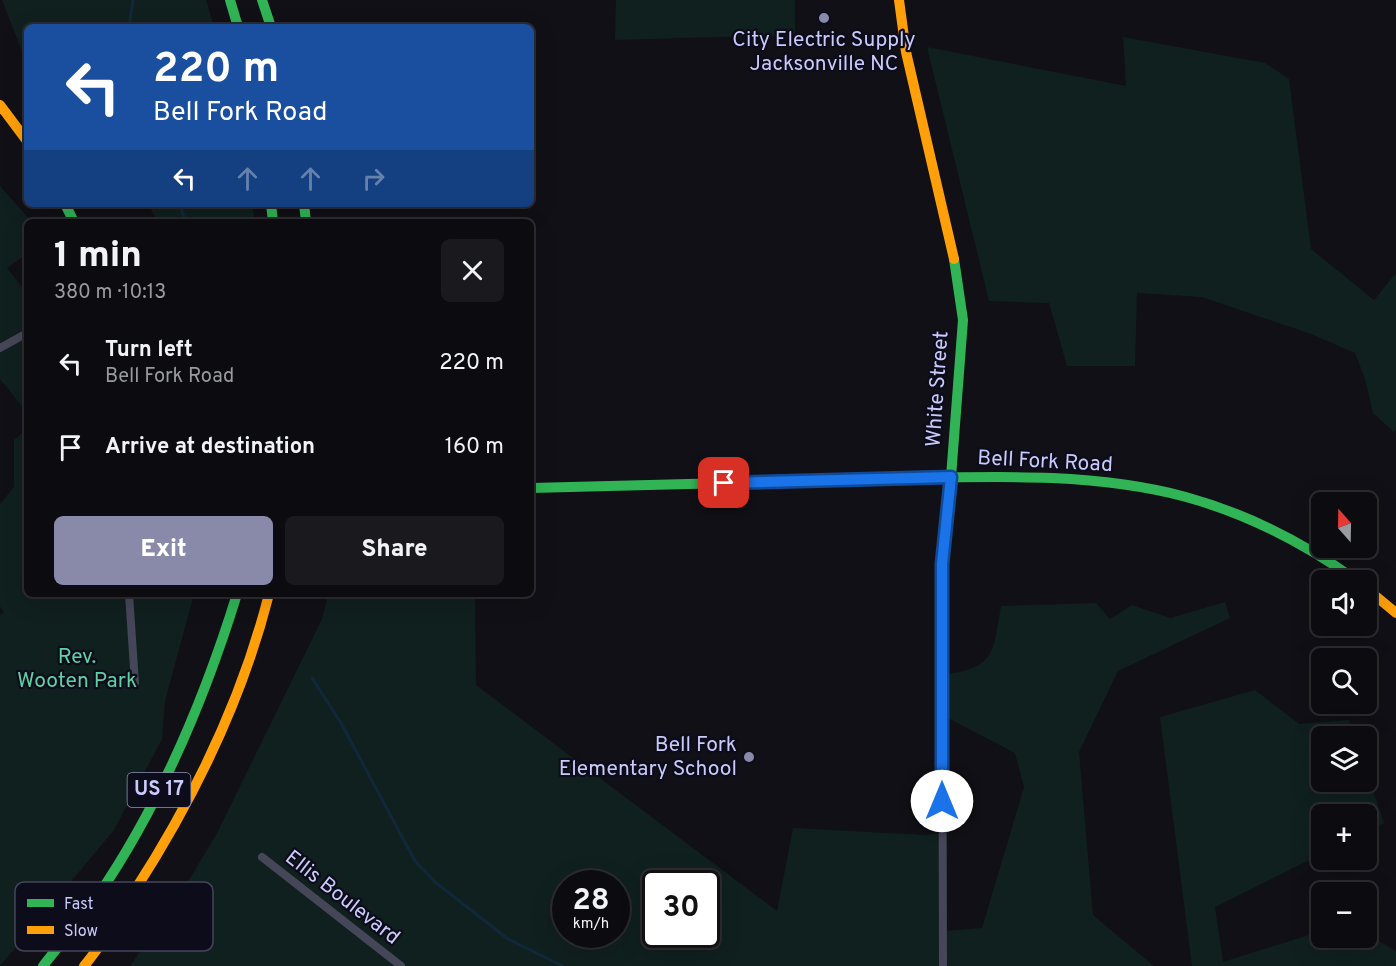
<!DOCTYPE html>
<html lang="en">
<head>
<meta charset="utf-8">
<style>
	:root { --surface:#0c0c10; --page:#1a1a1e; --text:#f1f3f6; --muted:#9a9b9f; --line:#2c2c30; --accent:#898aaa }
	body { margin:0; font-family:Overpass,sans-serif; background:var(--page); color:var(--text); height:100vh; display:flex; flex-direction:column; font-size:22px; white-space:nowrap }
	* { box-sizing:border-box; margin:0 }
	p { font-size:20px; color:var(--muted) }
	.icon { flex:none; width:33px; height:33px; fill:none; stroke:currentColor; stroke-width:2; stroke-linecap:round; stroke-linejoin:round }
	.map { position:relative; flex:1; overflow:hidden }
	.side { position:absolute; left:24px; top:219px; width:510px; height:378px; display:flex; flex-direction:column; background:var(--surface); border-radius:9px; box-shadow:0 6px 24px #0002,0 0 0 2px var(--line) }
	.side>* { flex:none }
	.top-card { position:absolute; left:24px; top:24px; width:510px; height:183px; border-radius:9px; box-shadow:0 6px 24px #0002,0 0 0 2px var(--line); background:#1a4fa0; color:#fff; overflow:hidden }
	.needle { width:39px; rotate:340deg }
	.controls { position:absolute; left:1311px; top:492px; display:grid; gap:12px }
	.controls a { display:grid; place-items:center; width:66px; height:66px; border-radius:9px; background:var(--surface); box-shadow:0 6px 24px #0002,0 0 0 2px var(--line); font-size:30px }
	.speed { position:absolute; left:552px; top:870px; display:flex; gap:12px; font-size:30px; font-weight:700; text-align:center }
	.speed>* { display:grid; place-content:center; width:78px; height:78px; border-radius:50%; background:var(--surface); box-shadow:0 6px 24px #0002,0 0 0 2px var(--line); line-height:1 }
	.speed small { font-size:15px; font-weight:400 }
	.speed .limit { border:3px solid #111; border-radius:9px; background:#fff; color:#111 }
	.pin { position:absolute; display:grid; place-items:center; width:51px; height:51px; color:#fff; margin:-26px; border-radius:12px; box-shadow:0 3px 9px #0006 }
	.me { position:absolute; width:66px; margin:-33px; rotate:0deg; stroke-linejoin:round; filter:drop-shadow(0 0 4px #0008) }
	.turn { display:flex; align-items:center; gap:21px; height:126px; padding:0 30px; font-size:27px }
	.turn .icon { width:78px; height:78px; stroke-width:2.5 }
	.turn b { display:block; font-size:42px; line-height:51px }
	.lanes { display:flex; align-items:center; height:57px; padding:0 30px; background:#0003; justify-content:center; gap:30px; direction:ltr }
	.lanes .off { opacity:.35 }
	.round { display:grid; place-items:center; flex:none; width:63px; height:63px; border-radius:9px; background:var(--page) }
	.summary { display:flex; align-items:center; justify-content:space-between; height:102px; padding:0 30px }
	h1 { font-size:36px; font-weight:800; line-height:45px }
	.cta { display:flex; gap:12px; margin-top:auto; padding:12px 30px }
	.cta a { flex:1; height:69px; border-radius:9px; background:var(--accent); color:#fff; font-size:24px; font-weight:800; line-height:69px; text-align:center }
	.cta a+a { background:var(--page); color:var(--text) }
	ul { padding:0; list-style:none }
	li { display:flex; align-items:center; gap:18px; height:84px; padding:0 30px }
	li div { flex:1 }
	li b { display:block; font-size:22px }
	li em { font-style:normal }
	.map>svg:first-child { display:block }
</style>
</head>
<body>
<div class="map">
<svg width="1396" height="966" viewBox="0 0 1396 966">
	<rect width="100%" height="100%" fill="#101016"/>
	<g fill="#10201f" fill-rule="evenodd">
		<path d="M 2,0 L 206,0 L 214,27 L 27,27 L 27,64 Z"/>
		<path d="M 616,0 L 795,0 L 795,35 L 615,40 Z"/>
		<path d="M 1123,37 L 1265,63 L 1289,79 L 1311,249 L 1374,300 L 1396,273 L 1396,429 L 1394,432 L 1373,413 L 1365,379 L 1355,353 L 1311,334 L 1202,297 L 1137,293 L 1135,366 L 1067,366 L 1049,303 L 989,301 L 927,47 L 1126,86 Z"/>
		<path d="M 0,186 L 32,222 L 27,222 L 27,254 L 7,268 L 27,293 L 27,412 L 0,379 Z"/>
		<path d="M 148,204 L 252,204 L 255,222 L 158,222 Z"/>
		<path d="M 27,429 L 27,594 L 194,594 L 165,701 L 162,739 L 114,830 L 0,966 L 0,615 L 4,612 L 0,607 L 0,504 L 14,487 L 14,440 Z"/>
		<path d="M 328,594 L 475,594 L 476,685 L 777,911 L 793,828 L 925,835 L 943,833 L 945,931 L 982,928 L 1024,787 L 1015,753 L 942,715 L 942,675 C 995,668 993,654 1001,606 L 1096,603 L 1110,619 L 1132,605 L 1170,618 L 1225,602 L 1230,618 L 1118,671 L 1079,752 L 1093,915 L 1154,966 L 130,966 L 192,875 L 217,833 L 322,619 ZM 566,884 L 616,884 L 616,934 L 566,934 ZM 656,884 L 706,884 L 706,934 L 656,934 Z"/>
		<path d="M 1255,690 L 1299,724 L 1349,720 L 1354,736 L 1322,736 L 1322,782 L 1366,782 L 1367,772 L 1384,823 L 1367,832 L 1366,814 L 1322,814 L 1321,854 L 1215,907 L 1223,962 L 1321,931 L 1322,938 L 1366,938 L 1367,934 L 1396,951 L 1396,966 L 1192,966 L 1160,717 Z"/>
	</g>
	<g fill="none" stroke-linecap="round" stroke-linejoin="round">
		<g stroke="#11283a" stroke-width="3">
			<path d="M 129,27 L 133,0"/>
			<path d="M 179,204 L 186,222"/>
			<path d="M 312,678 L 341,723 L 415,861 L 435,882 L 508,939 L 563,966"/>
		</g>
		<g stroke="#454657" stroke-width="8">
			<path d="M 0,348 L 27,333"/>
			<path d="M 129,594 L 135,683"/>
			<path d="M 262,857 L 401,966"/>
			<path d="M 943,966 L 942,564 L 951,477"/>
		</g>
		<g stroke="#30b455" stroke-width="10">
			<path d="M 230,0 L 238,27"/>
			<path d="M 262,0 L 271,27"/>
			<path d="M 65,204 L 74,222"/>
			<path d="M 271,204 L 273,222"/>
			<path d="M 304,204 L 306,222"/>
			<path d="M 951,477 L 963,320 L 954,259"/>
			<path d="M 531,488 C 649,486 766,481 884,479 C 983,477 1089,471 1186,497 C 1248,514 1304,543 1356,580"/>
			<path d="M 43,966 C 61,943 80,921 97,897 C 160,805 204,701 237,594"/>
		</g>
		<g stroke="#ff9f0a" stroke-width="10">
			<path d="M 899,0 L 906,52 L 954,259"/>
			<path d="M 0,105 L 27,141"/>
			<path d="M 1366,588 L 1396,613"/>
			<path d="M 84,966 C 104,943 119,915 135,890 C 195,797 242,701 269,594"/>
		</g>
	</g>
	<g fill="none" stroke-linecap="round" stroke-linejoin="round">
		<defs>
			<path id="route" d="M 724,483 L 951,477 L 942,564 L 942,801"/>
		</defs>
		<use href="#route" stroke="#114b97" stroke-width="15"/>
		<use href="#route" stroke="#1a73e8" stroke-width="10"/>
	</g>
	<g fill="#898aaa" stroke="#0d0c1a" stroke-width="2">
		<circle cx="824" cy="18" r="6"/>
		<circle cx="749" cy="757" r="6"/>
	</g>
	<g text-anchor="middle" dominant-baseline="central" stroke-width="4.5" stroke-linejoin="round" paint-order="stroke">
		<rect fill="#0d0c1a" stroke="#9192b7" stroke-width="1.5" x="127.5" y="773" width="63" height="34" rx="4.5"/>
		<g font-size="20" font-weight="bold" fill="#cacbfa">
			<text x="159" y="790">US 17</text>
		</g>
		<g font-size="21" fill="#cacbfa" stroke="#0d0c1a">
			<text x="824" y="40">City Electric Supply<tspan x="824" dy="24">Jacksonville NC</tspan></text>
			<text x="737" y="745" text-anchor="end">Bell Fork<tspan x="737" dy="24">Elementary School</tspan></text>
		</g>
		<g font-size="21" fill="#cacbfa" stroke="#0d0c1a">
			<text transform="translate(938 389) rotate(-86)">White Street</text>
			<text transform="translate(1045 462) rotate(3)">Bell Fork Road</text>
			<text transform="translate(342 898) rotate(38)">Ellis Boulevard</text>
		</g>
		<g font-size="21" fill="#5fd2a5" stroke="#0d0c1a">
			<text x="77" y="657">Rev.<tspan x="77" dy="24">Wooten Park</tspan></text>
		</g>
	</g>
	<rect x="15" y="882" width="198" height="69" rx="9" fill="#0d0c1a" stroke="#46455d" stroke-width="1.5"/>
	<rect x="27" y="899" width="27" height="8" fill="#30b455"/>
	<rect x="27" y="926" width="27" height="8" fill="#ff9f0a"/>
	<g font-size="16" fill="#cacbfa">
		<text x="64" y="909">Fast</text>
		<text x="64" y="936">Slow</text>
	</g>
</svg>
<div class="controls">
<a><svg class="needle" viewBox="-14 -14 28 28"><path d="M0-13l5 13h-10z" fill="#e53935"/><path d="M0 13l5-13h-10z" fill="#9a9b9f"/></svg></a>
<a><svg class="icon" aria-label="sound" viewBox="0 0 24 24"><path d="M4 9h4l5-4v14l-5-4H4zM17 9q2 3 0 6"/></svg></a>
<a><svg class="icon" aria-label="search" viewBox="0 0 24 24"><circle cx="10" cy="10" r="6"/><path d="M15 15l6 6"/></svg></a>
<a><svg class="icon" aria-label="layers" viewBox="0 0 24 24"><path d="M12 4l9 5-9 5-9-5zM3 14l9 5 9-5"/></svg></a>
<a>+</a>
<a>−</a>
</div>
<div class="speed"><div>28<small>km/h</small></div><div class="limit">30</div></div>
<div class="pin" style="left:724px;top:483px;background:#d93025"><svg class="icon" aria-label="arrive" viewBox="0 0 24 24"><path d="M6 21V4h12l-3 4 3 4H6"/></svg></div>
<svg class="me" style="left:942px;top:801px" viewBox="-20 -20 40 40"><circle r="19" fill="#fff"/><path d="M0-13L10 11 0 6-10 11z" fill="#1a73e8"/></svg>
<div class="top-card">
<div class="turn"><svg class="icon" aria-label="left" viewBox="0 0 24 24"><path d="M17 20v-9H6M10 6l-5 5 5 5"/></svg><div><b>220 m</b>Bell Fork Road</div></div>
<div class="lanes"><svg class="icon" aria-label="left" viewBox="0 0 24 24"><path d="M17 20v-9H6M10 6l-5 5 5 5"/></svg><svg class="icon off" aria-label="ahead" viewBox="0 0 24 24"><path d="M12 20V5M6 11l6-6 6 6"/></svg><svg class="icon off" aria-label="ahead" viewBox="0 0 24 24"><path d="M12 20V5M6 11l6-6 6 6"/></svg><svg class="icon off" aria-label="right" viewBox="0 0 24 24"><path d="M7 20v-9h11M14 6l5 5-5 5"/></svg></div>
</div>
<section class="side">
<div class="summary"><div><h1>1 min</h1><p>380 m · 10:13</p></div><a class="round"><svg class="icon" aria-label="close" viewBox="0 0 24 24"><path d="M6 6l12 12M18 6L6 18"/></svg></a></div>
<ul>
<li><svg class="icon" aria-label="left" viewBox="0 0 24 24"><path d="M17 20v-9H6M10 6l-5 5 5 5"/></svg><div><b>Turn left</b><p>Bell Fork Road</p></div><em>220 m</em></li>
<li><svg class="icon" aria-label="arrive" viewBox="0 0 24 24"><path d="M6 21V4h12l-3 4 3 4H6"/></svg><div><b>Arrive at destination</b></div><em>160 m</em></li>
</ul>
<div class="cta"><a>Exit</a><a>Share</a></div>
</section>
</div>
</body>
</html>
